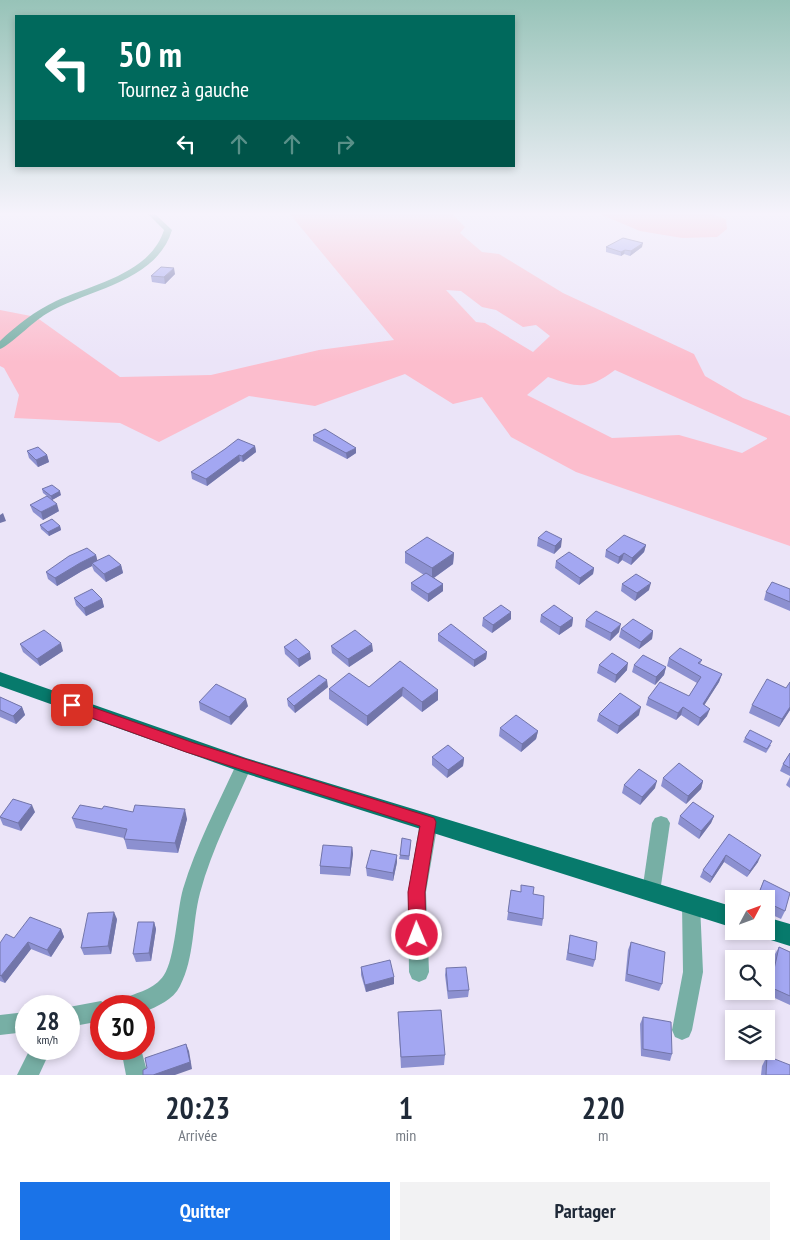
<!DOCTYPE html>
<html lang="fr">
<head>
<meta charset="utf-8">
<style>
	:root { --surface:#fff; --page:#f2f2f3; --text:#1f2937; --muted:#747a83; --accent:#1a73e8 }
	body { margin:0; font-family:"PT Sans Narrow",sans-serif; background:var(--page); color:var(--text); height:100vh; display:flex; flex-direction:column; font-size:19px; white-space:nowrap }
	* { box-sizing:border-box; margin:0 }
	p { font-size:16px; color:var(--muted) }
	.icon { flex:none; width:28px; height:28px; fill:none; stroke:currentColor; stroke-width:2; stroke-linecap:round; stroke-linejoin:round }
	.map { position:relative; height:1075px; overflow:hidden }
	.sheet { display:flex; flex-direction:column; background:var(--surface); flex:1 }
	.sheet>* { flex:none }
	.guide { position:absolute; left:15px; top:15px; width:500px; height:152px; border-radius:0px; box-shadow:0 2px 8px #0003; background:#00695c; color:#fff; overflow:hidden }
	.needle { width:32px; rotate:49deg }
	.buttons { position:absolute; left:725px; top:890px; display:grid; gap:10px }
	.buttons a { display:grid; place-items:center; width:50px; height:50px; border-radius:0px; background:var(--surface); box-shadow:0 2px 8px #0003; font-size:25px }
	.speed { position:absolute; left:15px; top:995px; display:flex; gap:10px; font-size:25px; font-weight:700; text-align:center }
	.speed>* { display:grid; place-content:center; width:65px; height:65px; border-radius:50%; background:var(--surface); box-shadow:0 2px 8px #0003; line-height:1 }
	.speed small { font-size:12px; font-weight:400 }
	.speed .limit { border:8px solid #d22; background:#fff; color:#111 }
	.pin { position:absolute; display:grid; place-items:center; width:42px; height:42px; color:#fff; margin:-21px; border-radius:10px; box-shadow:0 2px 8px #0006 }
	.me { position:absolute; width:55px; margin:-28px; rotate:359deg; stroke-linejoin:round; filter:drop-shadow(0 0 4px #0008) }
	.turn { display:flex; align-items:center; gap:18px; height:105px; padding:0 20px; font-size:22px }
	.turn .icon { width:65px; height:65px; stroke-width:2.5 }
	.turn b { display:block; font-size:35px; line-height:42px }
	.lanes { display:flex; align-items:center; height:48px; padding:0 20px; background:#0003; justify-content:center; gap:25px; direction:ltr }
	.lanes .off { opacity:.35 }
	.eta { display:flex; justify-content:space-evenly; align-items:center; height:85px; text-align:center }
	.eta b { font-size:30px; font-weight:600; line-height:35px }
	.primary-button { display:flex; gap:10px; margin-top:auto; padding:10px 20px }
	.primary-button a { flex:1; height:58px; border-radius:0px; background:var(--accent); color:#fff; font-size:20px; font-weight:600; line-height:58px; text-align:center }
	.primary-button a+a { background:var(--page); color:var(--text) }
	.map>svg:first-child { display:block }
</style>
</head>
<body>
<div class="map">
<svg width="790" height="1075" viewBox="0 0 790 1075">
	<rect width="100%" height="100%" fill="#ebe4f8"/>
	<g fill="#fcbdcd" fill-rule="evenodd">
		<path d="M 310,212 L 450,212 L 465,227 L 460,233 L 482,252 L 499,254 L 563,293 L 694,354 L 705,376 L 743,398 L 790,416 L 790,546 L 576,472 L 511,437 L 482,397 L 453,404 L 405,374 L 315,406 L 249,396 L 159,442 L 120,423 L 14,418 L 19,395 L 4,368 L 0,366 L 0,310 L 36,317 L 120,377 L 211,375 L 319,350 L 394,340 L 289,213 L 311,214 ZM 446,290 L 461,291 L 482,307 L 496,310 L 523,327 L 536,325 L 550,336 L 533,352 L 485,323 L 476,322 ZM 615,370 L 767,438 L 767,439 L 742,453 L 679,435 L 612,438 L 527,395 L 548,377 C 579,388 588,390 615,370 Z"/>
		<path d="M 605,212 L 705,212 L 726,219 L 727,229 L 717,237 L 682,238 L 640,231 L 602,215 Z"/>
	</g>
	<g fill="none" stroke-linecap="round" stroke-linejoin="round">
		<g fill="#77afa5" fill-rule="evenodd">
			<path d="M 146,212 L 153,212 L 172,230 C 156,283 87,289 46,314 C 34,321 9,346 0,349 L 0,341 C 17,325 35,311 56,301 C 93,284 150,274 164,230 Z"/>
			<path d="M 244,758 L 250,760 L 252,765 C 234,807 212,848 200,893 C 192,923 195,957 180,986 C 173,1000 158,1006 144,1012 L 144,1006 L 119,1006 L 122,999 C 138,992 154,990 164,975 C 175,959 177,910 183,889 C 196,846 217,806 236,765 L 238,760 Z"/>
			<path d="M 429,815 L 435,817 L 438,822 L 426,892 L 429,972 L 426,979 L 419,982 L 412,979 L 409,972 L 408,892 L 420,822 L 423,817 Z"/>
			<path d="M 661,816 L 667,818 L 670,823 L 660,892 L 657,898 L 651,900 L 645,898 L 642,892 L 652,823 L 655,818 Z"/>
			<path d="M 691,895 L 698,898 L 700,904 L 703,972 L 692,1030 L 689,1037 L 682,1040 L 675,1037 L 672,1030 L 683,972 L 682,904 L 684,898 Z"/>
			<path d="M 101,1001 L 109,1006 L 101,1006 L 101,1021 L 69,1027 L 69,1007 Z"/>
			<path d="M 26,1012 L 26,1032 L 0,1035 L 0,1015 Z"/>
			<path d="M 30,1049 L 51,1049 L 39,1075 L 17,1075 Z"/>
			<path d="M 121,1049 L 141,1049 L 148,1075 L 126,1075 Z"/>
		</g>
		<g fill="#077a6c" fill-rule="evenodd">
			<path d="M 0,672 L 246,758 L 734,907 L 734,928 L 244,773 L 0,686 Z"/>
			<path d="M 766,917 L 790,924 L 790,946 L 758,936 L 756,931 L 766,931 Z"/>
		</g>
	</g>
	<g fill="#8c90d0">
		<path d="M 606,247 L 642,247 L 630,256 L 624,254 L 621,256 L 606,252 Z"/>
		<path d="M 175,274 L 165,284 L 152,282 L 151,276 Z"/>
		<path d="M 313,435 L 356,453 L 347,459 L 313,441 Z"/>
		<path d="M 255,446 L 256,452 L 243,462 L 240,461 L 207,486 L 192,479 L 191,472 Z"/>
		<path d="M 27,451 L 47,455 L 49,462 L 38,467 L 29,458 Z"/>
		<path d="M 42,489 L 61,495 L 52,500 L 43,493 Z"/>
		<path d="M 30,505 L 59,511 L 43,520 L 33,512 Z"/>
		<path d="M 40,525 L 60,526 L 61,530 L 49,536 L 41,529 Z"/>
		<path d="M 538,538 L 561,547 L 554,554 L 537,546 Z"/>
		<path d="M 646,545 L 644,552 L 631,565 L 622,560 L 618,564 L 605,557 L 606,550 Z"/>
		<path d="M 405,552 L 454,553 L 453,564 L 434,578 L 443,584 L 443,591 L 428,602 L 411,590 L 411,583 L 424,575 L 405,563 Z"/>
		<path d="M 96,555 L 97,561 L 121,565 L 123,573 L 106,582 L 94,571 L 92,566 L 82,571 L 57,586 L 48,579 L 46,572 Z"/>
		<path d="M 556,561 L 594,568 L 593,574 L 579,585 L 555,568 Z"/>
		<path d="M 622,584 L 649,590 L 635,601 L 621,591 Z"/>
		<path d="M 790,589 L 790,611 L 764,600 L 766,592 Z"/>
		<path d="M 74,598 L 102,599 L 104,607 L 86,616 L 76,605 Z"/>
		<path d="M 511,612 L 511,619 L 492,633 L 482,626 L 483,618 Z"/>
		<path d="M 541,615 L 573,618 L 572,626 L 559,635 L 540,622 Z"/>
		<path d="M 586,620 L 619,632 L 610,641 L 585,627 Z"/>
		<path d="M 621,629 L 653,631 L 652,639 L 639,649 L 619,637 Z"/>
		<path d="M 438,634 L 487,652 L 486,659 L 474,667 L 438,641 Z"/>
		<path d="M 20,644 L 63,651 L 40,666 L 23,652 Z"/>
		<path d="M 331,646 L 373,651 L 349,667 L 332,653 Z"/>
		<path d="M 284,647 L 311,659 L 299,667 L 285,654 Z"/>
		<path d="M 669,658 L 702,660 L 700,664 L 722,674 L 719,682 L 704,705 L 707,716 L 698,726 L 681,715 L 676,720 L 646,705 L 648,698 L 689,696 L 697,683 L 667,666 Z"/>
		<path d="M 400,661 L 438,700 L 422,712 L 402,696 L 367,726 L 329,699 L 329,689 L 369,687 Z"/>
		<path d="M 599,665 L 627,670 L 615,683 L 597,673 Z"/>
		<path d="M 634,665 L 666,667 L 664,675 L 655,685 L 632,672 Z"/>
		<path d="M 328,687 L 295,713 L 288,706 L 287,699 Z"/>
		<path d="M 786,688 L 790,710 L 779,727 L 749,713 L 752,705 Z"/>
		<path d="M 0,697 L 22,707 L 25,715 L 16,724 L 0,717 Z"/>
		<path d="M 199,702 L 248,706 L 231,725 L 200,710 Z"/>
		<path d="M 599,714 L 639,715 L 617,734 L 597,721 Z"/>
		<path d="M 500,728 L 538,731 L 536,739 L 521,752 L 499,736 Z"/>
		<path d="M 745,738 L 771,745 L 766,753 L 743,742 Z"/>
		<path d="M 790,753 L 790,776 L 780,771 L 783,764 Z"/>
		<path d="M 432,757 L 464,758 L 463,766 L 447,778 L 432,765 Z"/>
		<path d="M 790,777 L 790,788 L 786,785 Z"/>
		<path d="M 663,778 L 703,781 L 701,789 L 686,804 L 661,786 Z"/>
		<path d="M 624,785 L 655,788 L 640,805 L 622,793 Z"/>
		<path d="M 102,809 L 133,812 L 187,819 L 178,853 L 127,849 L 124,838 L 76,828 L 72,818 Z"/>
		<path d="M 35,812 L 21,831 L 3,825 L 0,818 L 0,816 Z"/>
		<path d="M 680,816 L 714,816 L 711,823 L 699,839 L 678,824 Z"/>
		<path d="M 729,834 L 758,862 L 747,877 L 724,862 L 710,883 L 700,877 L 703,870 Z"/>
		<path d="M 411,843 L 409,860 L 399,859 L 400,855 Z"/>
		<path d="M 352,847 L 353,854 L 350,876 L 320,874 L 320,866 Z"/>
		<path d="M 397,862 L 393,881 L 367,876 L 366,868 Z"/>
		<path d="M 764,880 L 785,911 L 781,919 L 766,912 L 766,899 L 756,899 Z"/>
		<path d="M 511,890 L 533,894 L 543,919 L 542,926 L 507,920 Z"/>
		<path d="M 117,919 L 111,954 L 84,955 L 81,948 Z"/>
		<path d="M 154,922 L 156,929 L 151,961 L 136,962 L 133,954 Z"/>
		<path d="M 61,929 L 64,937 L 51,957 L 31,949 L 5,983 L 0,981 L 0,943 L 14,938 Z"/>
		<path d="M 570,935 L 595,960 L 593,967 L 566,960 Z"/>
		<path d="M 631,942 L 662,984 L 659,991 L 625,981 L 628,950 Z"/>
		<path d="M 779,947 L 790,952 L 790,1005 L 766,994 L 775,954 Z"/>
		<path d="M 361,967 L 394,977 L 394,984 L 366,992 L 361,975 Z"/>
		<path d="M 446,968 L 469,990 L 468,997 L 448,999 L 445,975 Z"/>
		<path d="M 398,1012 L 445,1055 L 444,1065 L 401,1068 Z"/>
		<path d="M 643,1017 L 672,1054 L 670,1061 L 641,1056 L 640,1024 Z"/>
		<path d="M 767,1056 L 790,1075 L 761,1075 L 762,1066 Z"/>
	</g>
	<g fill="#7275a9">
		<path d="M 643,243 L 642,247 L 630,256 L 631,251 Z"/>
		<path d="M 625,250 L 624,254 L 621,256 L 621,252 Z"/>
		<path d="M 174,268 L 175,274 L 165,284 L 164,277 Z"/>
		<path d="M 255,446 L 256,452 L 243,462 L 242,456 Z"/>
		<path d="M 356,448 L 356,453 L 347,459 L 346,453 Z"/>
		<path d="M 47,455 L 49,462 L 38,467 L 36,460 Z"/>
		<path d="M 239,455 L 240,461 L 207,486 L 206,479 Z"/>
		<path d="M 60,491 L 61,495 L 52,500 L 51,496 Z"/>
		<path d="M 57,504 L 59,511 L 43,520 L 41,512 Z"/>
		<path d="M 3,513 L 6,521 L 0,523 L 0,515 Z"/>
		<path d="M 60,526 L 61,530 L 49,536 L 48,532 Z"/>
		<path d="M 562,539 L 561,547 L 554,554 L 555,546 Z"/>
		<path d="M 646,545 L 644,552 L 631,565 L 632,558 Z"/>
		<path d="M 454,553 L 453,564 L 432,579 L 432,568 Z"/>
		<path d="M 624,553 L 622,560 L 618,564 L 619,557 Z"/>
		<path d="M 96,555 L 98,563 L 92,563 L 92,566 L 82,571 L 57,586 L 55,578 L 80,563 Z"/>
		<path d="M 121,565 L 123,573 L 106,582 L 104,574 Z"/>
		<path d="M 594,568 L 593,574 L 579,585 L 580,578 Z"/>
		<path d="M 651,583 L 649,590 L 635,601 L 637,593 Z"/>
		<path d="M 443,584 L 443,591 L 428,602 L 428,594 Z"/>
		<path d="M 102,599 L 104,607 L 86,616 L 84,608 Z"/>
		<path d="M 511,612 L 511,619 L 492,633 L 493,625 Z"/>
		<path d="M 573,618 L 572,626 L 559,635 L 560,627 Z"/>
		<path d="M 621,624 L 619,632 L 610,641 L 611,633 Z"/>
		<path d="M 653,631 L 652,639 L 639,649 L 641,642 Z"/>
		<path d="M 61,643 L 63,651 L 40,666 L 37,659 Z"/>
		<path d="M 372,644 L 373,651 L 349,667 L 348,659 Z"/>
		<path d="M 310,652 L 311,659 L 299,667 L 298,659 Z"/>
		<path d="M 487,652 L 486,659 L 474,667 L 474,660 Z"/>
		<path d="M 628,663 L 627,670 L 615,683 L 616,675 Z"/>
		<path d="M 666,667 L 664,675 L 655,685 L 656,677 Z"/>
		<path d="M 722,674 L 719,682 L 700,712 L 703,704 Z"/>
		<path d="M 327,680 L 328,687 L 295,713 L 294,706 Z"/>
		<path d="M 403,687 L 402,696 L 367,726 L 367,716 Z"/>
		<path d="M 438,690 L 438,700 L 422,712 L 422,702 Z"/>
		<path d="M 246,699 L 248,706 L 231,725 L 229,717 Z"/>
		<path d="M 22,707 L 25,715 L 16,724 L 13,716 Z"/>
		<path d="M 641,707 L 639,715 L 617,734 L 619,726 Z"/>
		<path d="M 683,707 L 681,715 L 676,720 L 678,713 Z"/>
		<path d="M 790,707 L 790,710 L 779,727 L 782,719 Z"/>
		<path d="M 710,709 L 707,716 L 698,726 L 700,718 Z"/>
		<path d="M 538,731 L 536,739 L 521,752 L 522,744 Z"/>
		<path d="M 464,758 L 463,766 L 447,778 L 448,770 Z"/>
		<path d="M 657,781 L 655,788 L 640,805 L 642,797 Z"/>
		<path d="M 703,781 L 701,789 L 686,804 L 688,796 Z"/>
		<path d="M 32,805 L 35,812 L 21,831 L 18,823 Z"/>
		<path d="M 185,809 L 187,819 L 178,853 L 175,843 Z"/>
		<path d="M 714,816 L 711,823 L 699,839 L 701,831 Z"/>
		<path d="M 352,847 L 353,854 L 350,876 L 350,868 Z"/>
		<path d="M 397,855 L 397,862 L 393,881 L 393,873 Z"/>
		<path d="M 726,855 L 724,862 L 710,883 L 712,877 Z"/>
		<path d="M 761,855 L 758,862 L 747,877 L 750,871 Z"/>
		<path d="M 114,912 L 117,919 L 111,954 L 108,946 Z"/>
		<path d="M 154,922 L 156,929 L 151,961 L 149,953 Z"/>
		<path d="M 61,929 L 64,937 L 51,957 L 47,950 Z"/>
		<path d="M 28,942 L 31,949 L 5,983 L 1,976 Z"/>
		<path d="M 394,977 L 394,984 L 366,992 L 365,985 Z"/>
		<path d="M 186,1044 L 189,1051 L 192,1069 L 175,1075 L 153,1075 Z"/>
	</g>
	<g fill="#a3a7f2" stroke="#7275a9">
		<path d="M 623,238 L 643,243 L 631,251 L 625,250 L 621,252 L 606,247 Z"/>
		<path d="M 161,267 L 174,268 L 164,277 L 151,276 Z"/>
		<path d="M 325,429 L 356,448 L 346,453 L 313,435 Z"/>
		<path d="M 238,439 L 255,446 L 242,456 L 239,455 L 206,479 L 191,472 L 225,449 Z"/>
		<path d="M 38,447 L 47,455 L 36,460 L 27,451 Z"/>
		<path d="M 52,485 L 60,491 L 51,496 L 42,489 Z"/>
		<path d="M 47,496 L 57,504 L 41,512 L 30,505 Z"/>
		<path d="M 52,519 L 60,526 L 48,532 L 40,525 Z"/>
		<path d="M 546,531 L 562,539 L 555,546 L 538,538 Z"/>
		<path d="M 624,535 L 646,545 L 632,558 L 624,553 L 619,557 L 606,550 Z"/>
		<path d="M 427,537 L 454,553 L 432,568 L 405,552 Z"/>
		<path d="M 87,548 L 96,555 L 80,563 L 55,578 L 46,572 L 69,556 Z"/>
		<path d="M 569,552 L 594,568 L 580,578 L 556,561 Z"/>
		<path d="M 109,555 L 121,565 L 104,574 L 92,563 Z"/>
		<path d="M 426,573 L 443,584 L 428,594 L 411,583 Z"/>
		<path d="M 636,574 L 651,583 L 637,593 L 622,584 Z"/>
		<path d="M 772,582 L 790,589 L 790,602 L 766,592 Z"/>
		<path d="M 92,589 L 102,599 L 84,608 L 74,598 Z"/>
		<path d="M 501,605 L 511,612 L 493,625 L 483,618 Z"/>
		<path d="M 554,605 L 573,618 L 560,627 L 541,615 Z"/>
		<path d="M 596,611 L 621,624 L 611,633 L 586,620 Z"/>
		<path d="M 633,619 L 653,631 L 641,642 L 621,629 Z"/>
		<path d="M 451,624 L 487,652 L 474,660 L 438,634 Z"/>
		<path d="M 44,630 L 61,643 L 37,659 L 20,644 Z"/>
		<path d="M 355,630 L 372,644 L 348,659 L 331,646 Z"/>
		<path d="M 296,639 L 310,652 L 298,659 L 284,647 Z"/>
		<path d="M 680,648 L 702,660 L 698,663 L 722,674 L 703,704 L 710,709 L 700,718 L 683,707 L 678,713 L 648,698 L 660,682 L 689,696 L 701,677 L 669,658 Z"/>
		<path d="M 612,653 L 628,663 L 616,675 L 599,665 Z"/>
		<path d="M 643,655 L 666,667 L 656,677 L 634,665 Z"/>
		<path d="M 400,661 L 438,690 L 422,702 L 403,687 L 367,716 L 329,689 L 349,673 L 369,687 Z"/>
		<path d="M 319,675 L 327,680 L 294,706 L 287,699 Z"/>
		<path d="M 767,679 L 786,688 L 790,682 L 790,707 L 782,719 L 752,705 Z"/>
		<path d="M 216,684 L 246,699 L 229,717 L 199,702 Z"/>
		<path d="M 620,693 L 641,707 L 619,726 L 599,714 Z"/>
		<path d="M 0,697 L 22,707 L 13,716 L 0,710 Z"/>
		<path d="M 516,715 L 538,731 L 522,744 L 500,728 Z"/>
		<path d="M 750,730 L 772,741 L 767,749 L 745,738 Z"/>
		<path d="M 448,745 L 464,758 L 448,770 L 432,757 Z"/>
		<path d="M 790,753 L 790,768 L 783,764 Z"/>
		<path d="M 679,763 L 703,781 L 688,796 L 663,778 Z"/>
		<path d="M 639,769 L 657,781 L 642,797 L 624,785 Z"/>
		<path d="M 13,799 L 32,805 L 18,823 L 0,817 Z"/>
		<path d="M 693,802 L 714,816 L 701,831 L 680,816 Z"/>
		<path d="M 80,805 L 102,809 L 104,806 L 133,812 L 135,805 L 185,809 L 175,843 L 124,839 L 127,829 L 72,818 Z"/>
		<path d="M 729,834 L 761,855 L 750,871 L 726,855 L 712,877 L 703,870 Z"/>
		<path d="M 402,838 L 411,840 L 409,856 L 400,855 Z"/>
		<path d="M 323,845 L 352,847 L 350,868 L 320,866 Z"/>
		<path d="M 371,850 L 397,855 L 393,873 L 366,868 Z"/>
		<path d="M 764,880 L 790,893 L 785,911 L 766,902 L 766,899 L 757,898 Z"/>
		<path d="M 521,885 L 534,887 L 533,894 L 544,896 L 543,919 L 508,912 L 511,890 L 521,892 Z"/>
		<path d="M 114,912 L 108,946 L 81,948 L 88,913 Z"/>
		<path d="M 30,917 L 61,929 L 47,950 L 28,942 L 1,976 L 0,975 L 0,943 L 6,934 L 14,938 Z"/>
		<path d="M 138,922 L 154,922 L 149,953 L 133,954 Z"/>
		<path d="M 570,935 L 597,942 L 595,960 L 568,953 Z"/>
		<path d="M 631,942 L 665,952 L 662,984 L 627,974 Z"/>
		<path d="M 779,947 L 790,952 L 790,996 L 770,987 Z"/>
		<path d="M 390,960 L 394,977 L 365,985 L 361,967 Z"/>
		<path d="M 466,967 L 469,990 L 448,991 L 446,968 Z"/>
		<path d="M 441,1010 L 445,1055 L 401,1057 L 398,1012 Z"/>
		<path d="M 643,1017 L 671,1022 L 672,1054 L 643,1049 Z"/>
		<path d="M 186,1044 L 190,1062 L 153,1075 L 143,1075 L 143,1070 L 147,1068 L 145,1058 Z"/>
		<path d="M 767,1056 L 790,1065 L 790,1075 L 766,1075 Z"/>
	</g>
	<linearGradient id="sky" x2="0" y2="1"><stop stop-color="#97c3b8"/><stop offset="0.59" stop-color="#f6f3fc"/><stop offset="1" stop-color="#f6f3fc" stop-opacity="0"/></linearGradient>
	<rect width="790" height="362" fill="url(#sky)"/>
	<path fill="#e11d48" stroke="#92132f" d="M 72,700 L 194,743 L 434,818 L 436,822 L 425,892 L 426,935 L 423,941 L 417,943 L 411,941 L 409,935 L 408,892 L 420,826 L 186,752 L 67,709 L 65,705 Z"/>
</svg>
<div class="buttons">
<a><svg class="needle" viewBox="-14 -14 28 28"><path d="M0-13l5 13h-10z" fill="#e53935"/><path d="M0 13l5-13h-10z" fill="#747a83"/></svg></a>
<a><svg class="icon" aria-label="search" viewBox="0 0 24 24"><circle cx="10" cy="10" r="6"/><path d="M15 15l6 6"/></svg></a>
<a><svg class="icon" aria-label="layers" viewBox="0 0 24 24"><path d="M12 4l9 5-9 5-9-5zM3 14l9 5 9-5"/></svg></a>
</div>
<div class="speed"><div>28<small>km/h</small></div><div class="limit">30</div></div>
<div class="pin" style="left:72px;top:705px;background:#d93025"><svg class="icon" aria-label="arrive" viewBox="0 0 24 24"><path d="M6 21V4h12l-3 4 3 4H6"/></svg></div>
<svg class="me" style="left:417px;top:935px" viewBox="-20 -20 40 40"><circle r="17" fill="#e11d48" stroke="#fff" stroke-width="3"/><path d="M0-11L8 9 0 5-8 9z" fill="#fff"/></svg>
<div class="guide">
<div class="turn"><svg class="icon" aria-label="left" viewBox="0 0 24 24"><path d="M17 20v-9H6M10 6l-5 5 5 5"/></svg><div><b>50 m</b>Tournez à gauche</div></div>
<div class="lanes"><svg class="icon" aria-label="left" viewBox="0 0 24 24"><path d="M17 20v-9H6M10 6l-5 5 5 5"/></svg><svg class="icon off" aria-label="ahead" viewBox="0 0 24 24"><path d="M12 20V5M6 11l6-6 6 6"/></svg><svg class="icon off" aria-label="ahead" viewBox="0 0 24 24"><path d="M12 20V5M6 11l6-6 6 6"/></svg><svg class="icon off" aria-label="right" viewBox="0 0 24 24"><path d="M7 20v-9h11M14 6l5 5-5 5"/></svg></div>
</div>
</div>
<section class="sheet">
<div class="eta">
<div><b>20:23</b><p>Arrivée</p></div>
<div><b>1</b><p>min</p></div>
<div><b>220</b><p>m</p></div>
</div>
<div class="primary-button"><a>Quitter</a><a>Partager</a></div>
</section>
</body>
</html>
